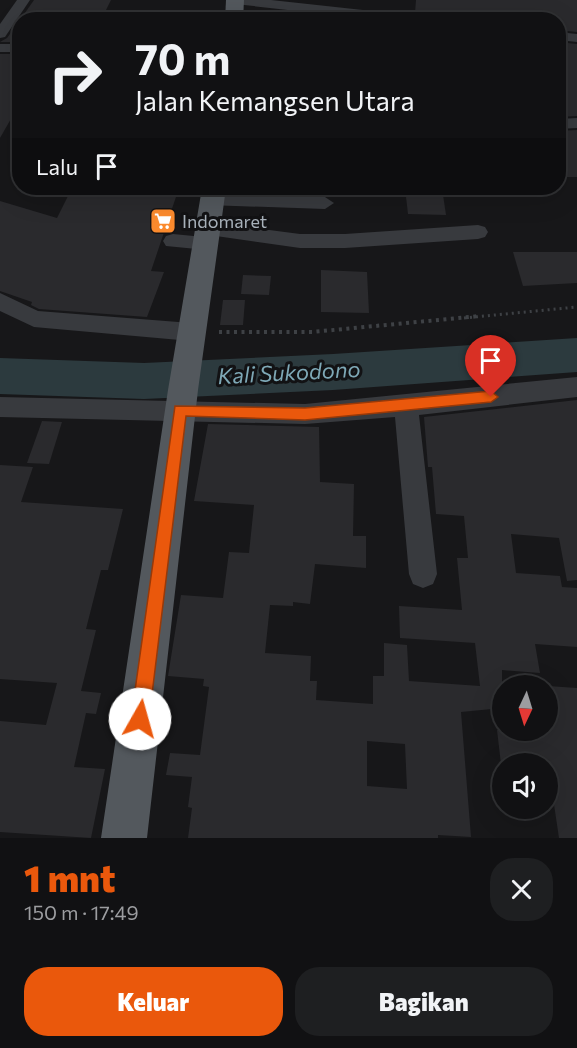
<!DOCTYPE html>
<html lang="id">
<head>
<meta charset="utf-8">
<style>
	:root { --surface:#111113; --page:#1e1f21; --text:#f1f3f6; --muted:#9c9da0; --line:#303133; --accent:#ea580c }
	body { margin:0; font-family:Commissioner,sans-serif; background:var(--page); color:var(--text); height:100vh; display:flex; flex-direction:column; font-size:22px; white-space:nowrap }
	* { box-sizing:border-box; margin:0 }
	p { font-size:20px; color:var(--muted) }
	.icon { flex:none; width:33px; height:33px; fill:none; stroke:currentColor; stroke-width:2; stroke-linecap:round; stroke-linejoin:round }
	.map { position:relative; height:838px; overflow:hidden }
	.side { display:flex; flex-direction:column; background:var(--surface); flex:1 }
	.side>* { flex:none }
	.banner { position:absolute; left:12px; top:12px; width:554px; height:183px; border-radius:24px; box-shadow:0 6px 24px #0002,0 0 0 2px var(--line); background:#111113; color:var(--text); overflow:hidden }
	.needle { width:39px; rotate:184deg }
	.controls { position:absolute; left:492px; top:675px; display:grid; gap:12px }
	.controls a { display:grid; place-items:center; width:66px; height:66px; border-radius:50%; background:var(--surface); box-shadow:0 6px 24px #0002,0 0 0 2px var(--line); font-size:30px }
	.pin { position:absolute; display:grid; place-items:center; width:51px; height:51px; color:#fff; margin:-62px -26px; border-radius:50% 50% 50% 0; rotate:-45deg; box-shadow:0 0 6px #0007 }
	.pin .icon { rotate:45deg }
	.me { position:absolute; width:66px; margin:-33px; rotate:7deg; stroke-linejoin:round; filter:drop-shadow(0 0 4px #0008) }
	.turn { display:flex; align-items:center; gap:21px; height:126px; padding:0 24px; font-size:27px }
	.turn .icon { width:78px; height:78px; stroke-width:2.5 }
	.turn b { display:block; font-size:42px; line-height:51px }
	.then { display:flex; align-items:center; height:57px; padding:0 24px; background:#0003; gap:12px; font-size:22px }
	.round { display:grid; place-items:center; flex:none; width:63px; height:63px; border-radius:24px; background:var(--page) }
	.head { display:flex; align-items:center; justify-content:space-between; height:102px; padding:0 24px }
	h1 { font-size:36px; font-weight:800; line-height:45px; color:var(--accent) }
	.button { display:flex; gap:12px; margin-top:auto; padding:12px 24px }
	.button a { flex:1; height:69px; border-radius:24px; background:var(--accent); color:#fff; font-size:24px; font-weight:800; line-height:69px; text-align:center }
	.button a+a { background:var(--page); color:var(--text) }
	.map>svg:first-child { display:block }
</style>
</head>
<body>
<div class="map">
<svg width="577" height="838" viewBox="0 0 577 838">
	<rect width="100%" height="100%" fill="#171719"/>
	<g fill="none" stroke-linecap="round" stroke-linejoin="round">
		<path fill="#2c3a3e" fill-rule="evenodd" d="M 577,338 L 577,372 L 333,390 L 144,399 L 0,394 L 0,358 L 144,363 L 333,354 Z"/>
	</g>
	<g fill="#2a2a2d" fill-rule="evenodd">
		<path d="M 34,0 L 111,0 L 101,20 L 20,20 Z"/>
		<path d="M 416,0 L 577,0 L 577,32 L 558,30 L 558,20 L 424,18 L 415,13 Z"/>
		<path d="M 20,20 L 20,42 L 0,42 L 7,38 Z"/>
		<path d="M 558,42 L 577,44 L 577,116 L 558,117 Z"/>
		<path d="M 0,54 L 20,54 L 20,103 L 0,138 Z"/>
		<path d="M 577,130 L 577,177 L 558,177 L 558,131 Z"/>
		<path d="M 72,188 L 179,188 L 151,271 L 164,272 L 147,317 L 39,309 L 31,305 L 32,302 L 0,291 L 0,201 L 57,218 Z"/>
		<path d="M 405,188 L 442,188 L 446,215 L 408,214 Z"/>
		<path d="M 513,252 L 577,252 L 577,283 L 523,286 Z"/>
		<path d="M 321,270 L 367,272 L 369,313 L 321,312 Z"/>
		<path d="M 243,275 L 271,276 L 269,295 L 241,294 Z"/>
		<path d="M 223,300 L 245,300 L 243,325 L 220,325 Z"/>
		<path d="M 577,400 L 577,580 L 567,581 L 559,538 L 511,534 L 516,573 L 560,576 L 562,587 L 577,588 L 577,647 L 535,644 L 540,673 L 502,670 L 502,708 L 461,712 L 471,837 L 438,835 L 438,838 L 188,838 L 192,808 L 188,807 L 192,777 L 166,775 L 170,753 L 200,755 L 209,687 L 203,686 L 204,679 L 168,676 L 181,595 L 223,598 L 229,552 L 249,553 L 254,505 L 194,501 L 208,424 L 319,427 L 320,482 L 354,484 L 353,536 L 366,536 L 366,568 L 315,564 L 310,604 L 293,602 L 293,606 L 270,605 L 265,653 L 311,656 L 310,681 L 317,681 L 316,700 L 373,704 L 373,676 L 384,676 L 384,643 L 407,645 L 409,681 L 480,686 L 475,643 L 400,638 L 399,606 L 462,610 L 457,558 L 468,558 L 464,516 L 436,514 L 432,467 L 428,467 L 424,417 ZM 367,741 L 405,744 L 407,789 L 367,786 Z"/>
		<path d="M 42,421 L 62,422 L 49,464 L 27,463 Z"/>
		<path d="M 0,465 L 33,467 L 21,502 L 123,509 L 108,570 L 101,570 L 86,629 L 96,630 L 81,691 L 101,693 L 96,714 L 86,713 L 74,767 L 105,769 L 91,838 L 0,832 L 0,721 L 46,725 L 57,683 L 0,679 Z"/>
		<path d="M 548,686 L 577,688 L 577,838 L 559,838 L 548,764 L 501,764 L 497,730 L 548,730 Z"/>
	</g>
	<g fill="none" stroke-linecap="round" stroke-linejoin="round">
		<path stroke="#3e4145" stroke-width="3" stroke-dasharray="2 4" stroke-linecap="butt" d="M 464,318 L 577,307"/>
		<path stroke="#3e4145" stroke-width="4" stroke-dasharray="3 4.5" stroke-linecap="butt" d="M 219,332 L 312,332 L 480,316"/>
		<g fill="#383a3e" fill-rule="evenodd">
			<path d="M 17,0 L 30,0 L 5,37 L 0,38 L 0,24 Z"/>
			<path d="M 229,0 L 271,0 L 418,16 L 424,20 L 377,20 L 235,4 Z"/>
			<path d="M 558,32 L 577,34 L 577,42 L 558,40 Z"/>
			<rect x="0" y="44" width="20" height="8"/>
			<path d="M 577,118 L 577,128 L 558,129 L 558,119 Z"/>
			<path d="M 213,195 L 325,197 L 334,203 L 325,209 L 207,205 L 204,201 Z"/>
			<path d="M 209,222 L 300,234 L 345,234 L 478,225 L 485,227 L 488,232 L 485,237 L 478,239 L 345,248 L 300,248 L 202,234 L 200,229 L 202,224 Z"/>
			<path d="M 173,234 L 214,238 L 217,243 L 214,248 L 207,250 L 166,246 L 163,241 L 166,236 Z"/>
			<path d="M 0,293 L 38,311 L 191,323 L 199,326 L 202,332 L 199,338 L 191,341 L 34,327 L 0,311 Z"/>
			<path d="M 577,377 L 577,397 L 419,415 L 437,574 L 433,584 L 423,588 L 413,584 L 409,574 L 395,417 L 305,424 L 0,417 L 0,397 L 305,404 Z"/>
		</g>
		<g fill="#53585d" fill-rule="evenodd">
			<path d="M 226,0 L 244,0 L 243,20 L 225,20 Z"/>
			<path d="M 202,188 L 226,188 L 198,390 L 147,838 L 101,838 L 168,390 Z"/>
		</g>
	</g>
	<path fill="#ea580c" stroke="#983908" stroke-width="1.5" d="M 491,391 L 498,397 L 491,402 L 305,420 L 186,416 L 149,719 L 146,726 L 140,728 L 134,726 L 131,719 L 175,406 L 305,408 Z"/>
	<defs>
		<symbol id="supermarket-square" viewBox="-11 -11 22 22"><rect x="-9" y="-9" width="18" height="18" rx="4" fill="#fb8a2d" stroke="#121214"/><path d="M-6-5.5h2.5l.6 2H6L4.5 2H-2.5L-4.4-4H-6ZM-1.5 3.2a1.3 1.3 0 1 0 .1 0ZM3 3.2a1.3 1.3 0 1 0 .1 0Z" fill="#fff"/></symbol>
	</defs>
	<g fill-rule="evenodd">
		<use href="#supermarket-square" x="148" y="206" width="30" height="30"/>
	</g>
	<g text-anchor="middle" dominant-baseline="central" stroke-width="6" stroke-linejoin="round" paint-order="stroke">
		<g font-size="18" fill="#a8b1ba" stroke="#121214" text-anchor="start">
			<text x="182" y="221">Indomaret</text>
		</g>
		<g font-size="22" font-style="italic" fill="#7ea8b6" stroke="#121214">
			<text transform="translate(289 372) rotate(-3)">Kali Sukodono</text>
		</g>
	</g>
</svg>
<div class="controls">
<a><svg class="needle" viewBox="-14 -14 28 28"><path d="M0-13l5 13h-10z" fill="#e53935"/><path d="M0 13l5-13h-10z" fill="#9c9da0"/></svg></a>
<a><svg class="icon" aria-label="sound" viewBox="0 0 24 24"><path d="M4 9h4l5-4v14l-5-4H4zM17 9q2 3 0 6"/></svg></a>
</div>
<div class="pin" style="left:491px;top:397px;background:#d93025"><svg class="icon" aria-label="arrive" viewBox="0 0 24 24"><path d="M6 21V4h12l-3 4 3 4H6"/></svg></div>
<svg class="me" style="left:140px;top:719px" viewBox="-20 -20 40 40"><circle r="19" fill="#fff"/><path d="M0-13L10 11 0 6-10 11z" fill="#ea580c"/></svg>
<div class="banner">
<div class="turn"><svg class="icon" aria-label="right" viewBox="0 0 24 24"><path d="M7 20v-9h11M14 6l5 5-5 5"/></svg><div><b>70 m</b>Jalan Kemangsen Utara</div></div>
<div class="then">Lalu<svg class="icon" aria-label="arrive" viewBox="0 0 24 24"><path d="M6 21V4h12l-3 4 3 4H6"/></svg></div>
</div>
</div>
<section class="side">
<div class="head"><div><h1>1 mnt</h1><p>150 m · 17:49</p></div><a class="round"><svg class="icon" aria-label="close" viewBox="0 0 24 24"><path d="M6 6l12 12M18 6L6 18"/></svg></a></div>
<div class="button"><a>Keluar</a><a>Bagikan</a></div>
</section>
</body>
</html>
